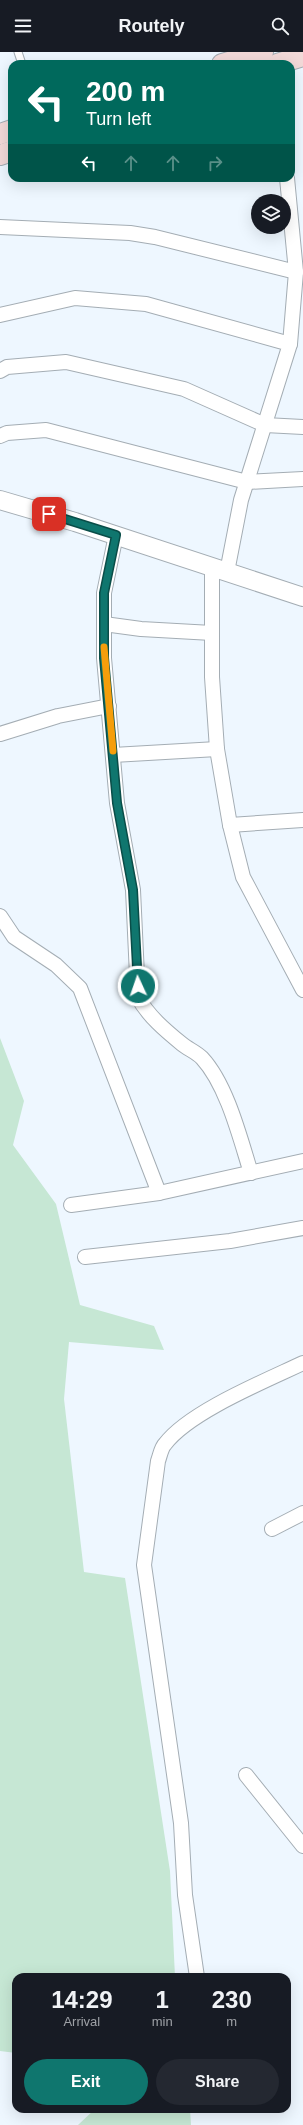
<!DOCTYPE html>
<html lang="en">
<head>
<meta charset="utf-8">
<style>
	:root { --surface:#171b24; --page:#242831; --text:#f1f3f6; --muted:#9ea1a6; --accent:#0f766e }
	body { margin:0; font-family:Helvetica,sans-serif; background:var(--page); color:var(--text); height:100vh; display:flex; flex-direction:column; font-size:15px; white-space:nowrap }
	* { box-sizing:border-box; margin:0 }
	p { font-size:13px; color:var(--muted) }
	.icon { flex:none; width:22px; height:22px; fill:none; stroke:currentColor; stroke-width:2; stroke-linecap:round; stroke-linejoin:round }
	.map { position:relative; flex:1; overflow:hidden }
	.drawer { position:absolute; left:12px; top:1921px; width:279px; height:140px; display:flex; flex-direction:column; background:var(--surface); border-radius:12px; box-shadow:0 4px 16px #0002 }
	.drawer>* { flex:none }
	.banner { position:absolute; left:8px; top:8px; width:287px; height:122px; border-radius:12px; box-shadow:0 4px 16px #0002; background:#00695c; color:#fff; overflow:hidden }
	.buttons { position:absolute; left:251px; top:142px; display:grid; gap:8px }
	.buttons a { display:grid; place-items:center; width:40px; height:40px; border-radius:50%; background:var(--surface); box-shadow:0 4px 16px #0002; font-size:20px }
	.pin { position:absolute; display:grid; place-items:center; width:34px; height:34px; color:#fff; margin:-17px; border-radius:8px; box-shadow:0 2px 6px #0006 }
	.me { position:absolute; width:44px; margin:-22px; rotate:357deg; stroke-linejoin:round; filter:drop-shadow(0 0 3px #0008) }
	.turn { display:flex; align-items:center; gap:14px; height:84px; padding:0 12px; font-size:18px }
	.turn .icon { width:52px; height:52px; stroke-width:2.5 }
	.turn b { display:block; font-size:28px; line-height:34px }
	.lanes { display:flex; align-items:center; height:38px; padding:0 12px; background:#0003; justify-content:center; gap:20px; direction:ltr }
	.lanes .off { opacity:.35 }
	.eta { display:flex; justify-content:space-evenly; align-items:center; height:68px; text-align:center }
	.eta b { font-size:24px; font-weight:600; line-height:28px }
	.action { display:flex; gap:8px; margin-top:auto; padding:8px 12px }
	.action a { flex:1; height:46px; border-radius:24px; background:var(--accent); color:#fff; font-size:16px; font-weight:600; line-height:46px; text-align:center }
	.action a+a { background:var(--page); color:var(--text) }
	header { display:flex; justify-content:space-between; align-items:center; height:52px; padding:0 12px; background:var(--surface); font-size:18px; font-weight:600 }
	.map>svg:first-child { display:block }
</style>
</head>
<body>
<header><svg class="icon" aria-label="menu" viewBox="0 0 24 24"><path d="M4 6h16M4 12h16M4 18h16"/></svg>Routely<svg class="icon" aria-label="search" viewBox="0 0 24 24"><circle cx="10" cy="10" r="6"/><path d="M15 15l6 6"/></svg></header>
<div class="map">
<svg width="303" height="2073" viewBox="0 0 303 2073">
	<rect width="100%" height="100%" fill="#eef7ff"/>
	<g fill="#c6e7d4">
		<path d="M 0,986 L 24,1049 L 13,1093 L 56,1152 L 80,1253 L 154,1274 L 164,1298 L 69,1290 L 64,1347 L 84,1520 L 125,1526 L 170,1819 L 175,1925 L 16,1925 L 16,2001 L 0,1999 Z"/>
		<path d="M 95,2057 L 190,2057 L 191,2073 L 78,2073 Z"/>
	</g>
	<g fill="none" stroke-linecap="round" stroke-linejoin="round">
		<defs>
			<path id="service" d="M 18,0 L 22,12"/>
			<g id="minor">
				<path d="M 287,126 L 296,220 L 290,292"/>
				<path d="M 0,175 L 130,181 L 155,185 L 296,220"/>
				<path d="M 0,263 L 75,246 L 146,252 L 290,292 L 241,448 L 227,520"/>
				<path d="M 0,319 L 7,315 L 66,310 L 184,337 L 265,373 L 303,375"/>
				<path d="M 0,384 L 7,381 L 46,378 L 247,430 L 303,427"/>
				<path d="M 116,483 L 104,541 L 104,606 L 117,751 L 133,838 L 138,945 C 147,963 166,979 182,992 C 188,997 196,1000 202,1006 C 227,1033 240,1086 251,1121"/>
				<path d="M 212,515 L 212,625 L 217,697 L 230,773 L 243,825 L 303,938"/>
				<path d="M 104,572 L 141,577 L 212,581"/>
				<path d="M 0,682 L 58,664 L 109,654"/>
				<path d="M 113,703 L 217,697"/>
				<path d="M 230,773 L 303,768"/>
				<path d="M 0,864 L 14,885 L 56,913 L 80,936 L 159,1141 L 303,1109"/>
				<path d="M 71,1153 L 159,1141"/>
				<path d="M 85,1205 L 230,1189 L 303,1176"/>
				<path d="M 272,1477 L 303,1461"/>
				<path d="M 246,1723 L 303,1794"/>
				<path d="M 197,1925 L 185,1843 L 181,1771 L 144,1513 L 158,1409 C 160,1404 161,1396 165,1392 C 189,1360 265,1329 303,1311"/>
			</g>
			<path id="tertiary" d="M 0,448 L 75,470 L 303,545"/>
			<g id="secondary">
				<path d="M 222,12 L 263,0"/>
				<path d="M 277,12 L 303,4"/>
				<path d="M 0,82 L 12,78"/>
				<path d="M 0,103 L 12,99"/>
			</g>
		</defs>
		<use href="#service" stroke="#a4adb4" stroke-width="9"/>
		<use href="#minor" stroke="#a4adb4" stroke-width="16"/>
		<use href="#tertiary" stroke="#a4adb4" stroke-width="20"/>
		<use href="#secondary" stroke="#a4adb4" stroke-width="22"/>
		<use href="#service" stroke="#fff" stroke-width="7"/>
		<use href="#minor" stroke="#fff" stroke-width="14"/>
		<use href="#tertiary" stroke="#fff" stroke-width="18"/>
		<use href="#secondary" stroke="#f2d9d8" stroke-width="20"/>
	</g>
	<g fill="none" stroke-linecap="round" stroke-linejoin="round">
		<defs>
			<path id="route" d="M 49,462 L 116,483 L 104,541 L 104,606 L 117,751 L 133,838 L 138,934"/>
		</defs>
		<use href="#route" stroke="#0a4d48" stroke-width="10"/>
		<use href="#route" stroke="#0f766e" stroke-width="7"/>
		<path stroke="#f59e0b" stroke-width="7" d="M 104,595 L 113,699"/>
	</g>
</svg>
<div class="buttons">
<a><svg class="icon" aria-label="layers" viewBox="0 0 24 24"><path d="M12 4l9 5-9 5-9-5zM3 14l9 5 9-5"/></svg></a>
</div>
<div class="pin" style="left:49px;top:462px;background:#d93025"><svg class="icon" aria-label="arrive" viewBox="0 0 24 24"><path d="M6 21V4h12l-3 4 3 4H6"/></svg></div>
<svg class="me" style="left:138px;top:934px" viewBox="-20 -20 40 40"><circle r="17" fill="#0f766e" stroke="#fff" stroke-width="3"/><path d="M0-11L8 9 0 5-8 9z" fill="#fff"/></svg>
<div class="banner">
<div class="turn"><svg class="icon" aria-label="left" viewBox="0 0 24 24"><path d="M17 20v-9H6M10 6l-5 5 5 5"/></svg><div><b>200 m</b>Turn left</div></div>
<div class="lanes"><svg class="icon" aria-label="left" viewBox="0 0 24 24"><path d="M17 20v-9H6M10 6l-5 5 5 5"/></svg><svg class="icon off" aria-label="ahead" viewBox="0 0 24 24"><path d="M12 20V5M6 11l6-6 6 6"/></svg><svg class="icon off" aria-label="ahead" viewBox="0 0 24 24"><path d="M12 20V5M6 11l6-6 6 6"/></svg><svg class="icon off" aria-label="right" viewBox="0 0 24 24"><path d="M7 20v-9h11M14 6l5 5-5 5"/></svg></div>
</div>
<section class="drawer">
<div class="eta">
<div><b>14:29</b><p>Arrival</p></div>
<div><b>1</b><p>min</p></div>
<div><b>230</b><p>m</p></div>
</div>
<div class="action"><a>Exit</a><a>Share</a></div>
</section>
</div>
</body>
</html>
